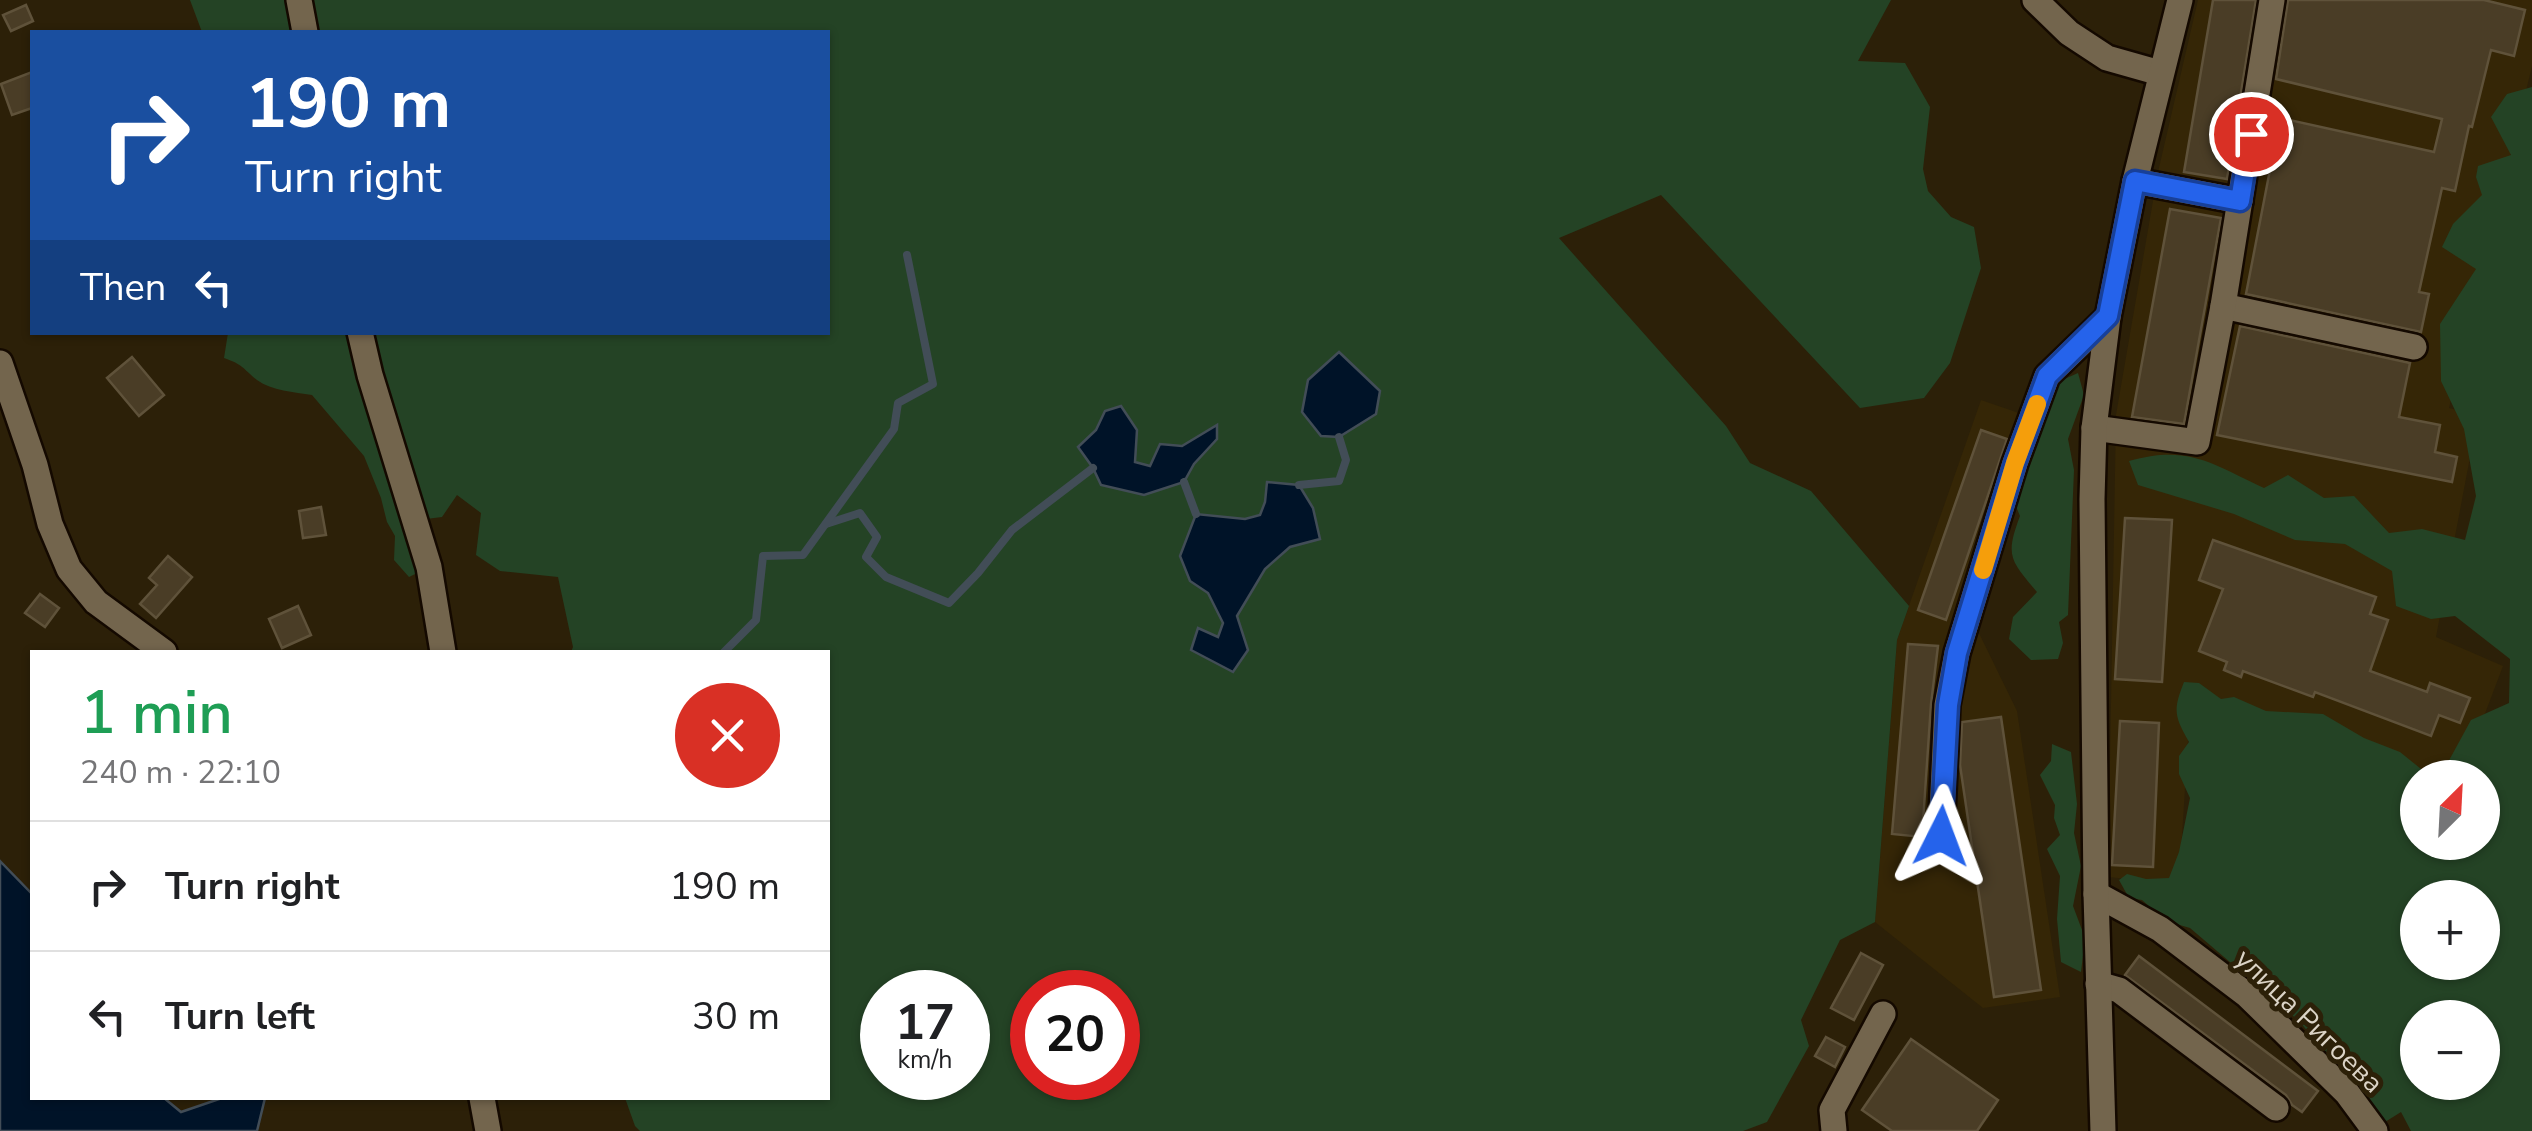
<!DOCTYPE html>
<html lang="en">
<head>
<meta charset="utf-8">
<style>
	:root { --surface:#fff; --page:#f2f2f2; --text:#202124; --muted:#757577; --line:#e0e0e0 }
	body { margin:0; font-family:"Nunito Sans",sans-serif; background:var(--page); color:var(--text); height:100vh; display:flex; flex-direction:column; font-size:38px; white-space:nowrap }
	* { box-sizing:border-box; margin:0 }
	p { font-size:32px; color:var(--muted) }
	.icon { flex:none; width:55px; height:55px; fill:none; stroke:currentColor; stroke-width:2; stroke-linecap:round; stroke-linejoin:round }
	.map { position:relative; flex:1; overflow:hidden }
	.drawer { position:absolute; left:30px; top:650px; width:800px; height:450px; display:flex; flex-direction:column; background:var(--surface); border-radius:0px; box-shadow:0 2px 8px #0004 }
	.drawer>* { flex:none }
	.banner { position:absolute; left:30px; top:30px; width:800px; height:305px; border-radius:0px; box-shadow:0 2px 8px #0004; background:#1a4fa0; color:#fff; overflow:hidden }
	.needle { width:65px; rotate:24deg }
	.fabs { position:absolute; left:2400px; top:760px; display:grid; gap:20px }
	.fabs a { display:grid; place-items:center; width:100px; height:100px; border-radius:50%; background:var(--surface); box-shadow:0 2px 8px #0004; font-size:50px }
	.speed { position:absolute; left:860px; top:970px; display:flex; gap:20px; font-size:50px; font-weight:700; text-align:center }
	.speed>* { display:grid; place-content:center; width:130px; height:130px; border-radius:50%; background:var(--surface); box-shadow:0 2px 8px #0004; line-height:1 }
	.speed small { font-size:25px; font-weight:400 }
	.speed .limit { border:15px solid #d22; background:#fff; color:#111 }
	.pin { position:absolute; display:grid; place-items:center; width:85px; height:85px; color:#fff; margin:-42px; border:5px solid #fff; border-radius:50%; box-shadow:0 2px 10px #0007 }
	.me { position:absolute; width:110px; margin:-55px; rotate:3deg; stroke-linejoin:round; filter:drop-shadow(0 0 8px #0008) }
	.turn { display:flex; align-items:center; gap:35px; height:210px; padding:0 50px; font-size:45px }
	.turn .icon { width:130px; height:130px; stroke-width:2.5 }
	.turn b { display:block; font-size:70px; line-height:85px }
	.then { display:flex; align-items:center; height:95px; padding:0 50px; background:#0003; gap:20px; font-size:38px }
	.round { display:grid; place-items:center; flex:none; width:105px; height:105px; border-radius:52px; background:var(--page) }
	.headline { display:flex; align-items:center; justify-content:space-between; height:170px; padding:0 50px }
	h1 { font-size:60px; font-weight:600; line-height:75px; color:#1e9e55 }
	ul { padding:0; list-style:none }
	li { display:flex; align-items:center; gap:30px; height:130px; padding:0 50px; border-top:2px solid var(--line) }
	li div { flex:1 }
	li b { display:block; font-size:38px }
	li em { font-style:normal }
	.map>svg:first-child { display:block }
</style>
</head>
<body>
<div class="map">
<svg width="2532" height="1131" viewBox="0 0 2532 1131">
	<rect width="100%" height="100%" fill="#2c2008"/>
	<g fill="#352606">
		<path d="M 2198,0 L 2532,0 L 2532,66 L 2449,408 L 2478,415 L 2436,637 L 2503,666 L 2461,777 L 2423,777 L 2191,693 L 2179,884 L 2108,877 L 2116,415 L 2158,172 Z"/>
		<path d="M 1981,400 L 2036,419 L 1975,625 L 2017,711 L 2060,997 L 1983,1008 L 1875,922 L 1897,640 Z"/>
	</g>
	<g fill="#244325" fill-rule="evenodd">
		<path d="M 190,0 L 289,0 L 296,32 L 202,32 Z"/>
		<path d="M 310,0 L 1891,0 L 1858,61 L 1905,63 L 1930,107 L 1923,169 L 1928,191 L 1951,217 L 1974,227 L 1981,268 L 1950,363 L 1924,398 L 1860,408 L 1661,195 L 1559,238 L 1726,426 L 1750,463 L 1811,491 L 1909,606 L 1897,640 L 1875,922 L 1840,940 L 1801,1020 L 1809,1046 L 1767,1122 L 1743,1131 L 640,1131 L 635,1126 L 625,1098 L 828,1098 L 828,652 L 571,652 L 573,647 L 558,577 L 500,571 L 476,555 L 481,513 L 457,495 L 442,517 L 426,519 L 369,333 L 828,332 L 828,32 L 316,32 ZM 882,992 L 968,992 L 968,1078 L 882,1078 ZM 1032,992 L 1118,992 L 1118,1078 L 1032,1078 Z"/>
		<path d="M 2532,87 L 2532,1131 L 2411,1131 L 2401,1112 L 2385,1122 L 2299,1021 L 2190,928 L 2166,921 L 2142,900 L 2129,898 L 2119,880 L 2127,874 L 2146,879 L 2169,878 L 2179,852 L 2190,798 L 2179,774 L 2179,756 L 2189,742 C 2174,716 2173,710 2184,682 L 2199,683 L 2221,699 L 2234,697 L 2266,711 L 2323,714 L 2364,738 L 2400,752 L 2431,777 L 2418,778 L 2418,842 L 2482,842 L 2482,778 L 2431,777 L 2446,766 L 2471,720 L 2509,703 L 2510,659 L 2455,616 L 2431,619 L 2396,606 L 2392,571 L 2345,544 L 2295,540 L 2234,514 L 2138,485 L 2129,461 C 2188,444 2213,464 2264,488 L 2288,475 L 2324,498 L 2354,496 L 2389,533 L 2422,529 L 2465,540 L 2476,496 L 2464,429 L 2441,381 L 2440,324 L 2476,269 L 2442,247 L 2453,224 L 2482,195 L 2476,177 L 2478,166 L 2511,155 L 2491,117 L 2507,94 ZM 2418,898 L 2482,898 L 2482,962 L 2418,962 ZM 2418,1018 L 2482,1018 L 2482,1082 L 2418,1082 Z"/>
		<path d="M 228,333 L 349,333 L 419,572 L 409,577 L 394,560 L 395,536 L 387,522 L 381,498 L 364,456 L 312,395 C 294,392 272,391 257,380 C 242,368 244,365 224,358 Z"/>
		<path d="M 2078,373 L 2084,395 L 2068,439 L 2074,470 L 2068,615 L 2059,622 L 2063,643 L 2058,659 L 2031,660 L 2009,639 L 2013,617 L 2037,592 C 2010,560 2005,556 2020,516 L 2015,504 L 2038,443 L 2042,420 L 2060,381 Z"/>
		<path d="M 2052,744 L 2071,752 L 2077,804 L 2074,833 L 2081,866 L 2073,906 L 2085,938 L 2081,972 L 2061,962 L 2057,919 L 2060,876 L 2047,849 L 2060,835 L 2054,818 L 2055,805 L 2040,775 L 2051,761 Z"/>
	</g>
	<g fill="#001328" stroke="#424d57" stroke-width="2.5">
		<path d="M 1339,352 L 1380,391 L 1376,414 L 1339,437 L 1321,436 L 1302,412 L 1308,380 Z"/>
		<path d="M 1121,406 L 1137,430 L 1135,462 L 1150,466 L 1160,444 L 1182,446 L 1217,425 L 1217,439 L 1194,464 L 1184,482 L 1144,495 L 1101,485 L 1093,468 L 1078,447 L 1096,430 L 1105,411 Z"/>
		<path d="M 1267,482 L 1299,485 L 1313,508 L 1320,539 L 1290,547 L 1265,569 L 1237,616 L 1248,650 L 1233,672 L 1191,650 L 1198,628 L 1218,637 L 1223,623 L 1208,593 L 1190,581 L 1180,556 L 1196,514 L 1245,519 L 1260,515 L 1265,502 Z"/>
		<path d="M 0,861 L 32,894 L 32,1098 L 164,1098 L 181,1112 L 222,1098 L 265,1098 L 257,1131 L 0,1131 Z"/>
	</g>
	<g fill="none" stroke-linecap="round" stroke-linejoin="round">
		<g stroke="#424d57" stroke-width="8">
			<path d="M 1184,482 L 1196,514"/>
			<path d="M 1299,485 L 1339,481 L 1346,460 L 1339,437"/>
			<path d="M 826,524 L 860,513 L 877,537 L 866,557 L 886,577 L 949,603 L 978,573 L 1012,530 L 1093,468"/>
			<path d="M 724,652 L 756,620 L 763,556 L 803,555 L 894,429 L 898,403 L 933,384 L 907,255"/>
		</g>
	</g>
	<g fill="#4a3d26" stroke="#5f523a" stroke-width="2.5">
		<path d="M 2213,0 L 2256,0 L 2227,179 L 2184,172 Z"/>
		<path d="M 2288,0 L 2484,0 L 2525,10 L 2514,56 L 2491,50 L 2472,127 L 2469,126 L 2455,191 L 2442,188 L 2419,292 L 2429,294 L 2421,332 L 2246,294 L 2280,118 L 2434,152 L 2442,119 L 2276,79 Z"/>
		<path d="M 26,5 L 33,21 L 11,31 L 3,15 Z"/>
		<path d="M 32,72 L 32,108 L 12,115 L 1,84 Z"/>
		<path d="M 2170,209 L 2221,218 L 2184,424 L 2132,417 Z"/>
		<path d="M 2240,326 L 2410,363 L 2399,417 L 2440,425 L 2435,452 L 2457,457 L 2452,482 L 2217,435 Z"/>
		<path d="M 132,357 L 164,395 L 139,416 L 107,378 Z"/>
		<path d="M 1981,430 L 2007,439 L 1946,620 L 1918,610 Z"/>
		<path d="M 321,507 L 326,535 L 303,538 L 299,511 Z"/>
		<path d="M 2125,518 L 2172,520 L 2162,682 L 2115,679 Z"/>
		<path d="M 2213,540 L 2376,597 L 2370,614 L 2388,620 L 2370,671 L 2427,692 L 2430,683 L 2470,698 L 2460,723 L 2439,715 L 2431,736 L 2315,692 L 2313,697 L 2243,671 L 2241,677 L 2224,670 L 2227,662 L 2199,651 L 2223,589 L 2199,580 Z"/>
		<path d="M 168,556 L 192,577 L 156,618 L 140,604 L 157,585 L 149,578 Z"/>
		<path d="M 40,594 L 59,608 L 45,627 L 25,613 Z"/>
		<path d="M 298,606 L 311,635 L 282,648 L 269,619 Z"/>
		<path d="M 1908,644 L 1938,646 L 1931,704 L 1922,837 L 1892,834 Z"/>
		<path d="M 2001,717 L 2041,990 L 1994,997 L 1960,765 L 1962,722 Z"/>
		<path d="M 2120,721 L 2159,723 L 2153,867 L 2112,865 Z"/>
		<path d="M 1861,953 L 1883,965 L 1854,1020 L 1831,1008 Z"/>
		<path d="M 2139,956 L 2318,1091 L 2302,1112 L 2292,1105 L 2286,1095 L 2125,975 Z"/>
		<path d="M 1826,1037 L 1845,1047 L 1835,1067 L 1815,1056 Z"/>
		<path d="M 1911,1039 L 1998,1100 L 1977,1131 L 1892,1131 L 1862,1110 Z"/>
	</g>
	<g fill="none" stroke-linecap="round" stroke-linejoin="round">
		<defs>
			<g id="minor">
				<path d="M 299,0 L 305,32"/>
				<path d="M 2035,0 L 2069,33 L 2107,58 L 2160,73"/>
				<path d="M 2135,181 L 2240,201"/>
				<path d="M 2223,306 L 2414,347"/>
				<path d="M 360,332 L 370,375 L 429,567 L 443,652"/>
				<path d="M 0,363 L 35,465 L 50,524 L 69,569 L 96,602 L 164,652"/>
				<path d="M 2094,428 L 2197,442 L 2223,306 L 2272,0"/>
				<path d="M 1941,836 L 1947,705 L 1957,653 L 2015,463 L 2047,376 L 2108,317"/>
				<path d="M 2096,894 L 2160,929 L 2247,995 L 2347,1093 L 2375,1131"/>
				<path d="M 2098,984 L 2119,990 L 2276,1108"/>
				<path d="M 482,1098 L 488,1131"/>
				<path d="M 1834,1131 L 1832,1110 L 1883,1014"/>
				<path d="M 2103,1131 L 2096,894 L 2092,499 L 2094,428 L 2108,317 L 2135,181 L 2180,0"/>
			</g>
		</defs>
		<use href="#minor" stroke="#140900" stroke-width="30"/>
		<use href="#minor" stroke="#73654d" stroke-width="25"/>
	</g>
	<g fill="none" stroke-linecap="round" stroke-linejoin="round">
		<defs>
			<path id="route" d="M 1941,836 L 1948,705 L 1957,653 L 2015,463 L 2047,376 L 2108,316 L 2135,181 L 2240,201 L 2251,134"/>
		</defs>
		<use href="#route" stroke="#184099" stroke-width="25"/>
		<use href="#route" stroke="#2563eb" stroke-width="18"/>
		<path stroke="#f59e0b" stroke-width="18" d="M 1983,570 L 2015,463 L 2037,404"/>
	</g>
	<g text-anchor="middle" dominant-baseline="central" stroke-width="10" stroke-linejoin="round" paint-order="stroke">
		<g font-size="28" fill="#dbd3c6" stroke="#2c2008">
			<text transform="translate(2309 1021) rotate(44)">улица Ригоева</text>
		</g>
	</g>
</svg>
<div class="fabs">
<a><svg class="needle" viewBox="-14 -14 28 28"><path d="M0-13l5 13h-10z" fill="#e53935"/><path d="M0 13l5-13h-10z" fill="#757577"/></svg></a>
<a>+</a>
<a>−</a>
</div>
<div class="speed"><div>17<small>km/h</small></div><div class="limit">20</div></div>
<div class="pin" style="left:2251px;top:134px;background:#d93025"><svg class="icon" aria-label="arrive" viewBox="0 0 24 24"><path d="M6 21V4h12l-3 4 3 4H6"/></svg></div>
<svg class="me" style="left:1941px;top:836px" viewBox="-20 -20 40 40"><path d="M0-17L14 15 0 8-14 15z" fill="#2563eb" stroke="#fff" stroke-width="4"/></svg>
<div class="banner">
<div class="turn"><svg class="icon" aria-label="right" viewBox="0 0 24 24"><path d="M7 20v-9h11M14 6l5 5-5 5"/></svg><div><b>190 m</b>Turn right</div></div>
<div class="then">Then<svg class="icon" aria-label="left" viewBox="0 0 24 24"><path d="M17 20v-9H6M10 6l-5 5 5 5"/></svg></div>
</div>
<section class="drawer">
<div class="headline"><div><h1>1 min</h1><p>240 m · 22:10</p></div><a class="round" style="background:#d93025;color:#fff"><svg class="icon" aria-label="close" viewBox="0 0 24 24"><path d="M6 6l12 12M18 6L6 18"/></svg></a></div>
<ul>
<li><svg class="icon" aria-label="right" viewBox="0 0 24 24"><path d="M7 20v-9h11M14 6l5 5-5 5"/></svg><div><b>Turn right</b></div><em>190 m</em></li>
<li><svg class="icon" aria-label="left" viewBox="0 0 24 24"><path d="M17 20v-9H6M10 6l-5 5 5 5"/></svg><div><b>Turn left</b></div><em>30 m</em></li>
</ul>
</section>
</div>
</body>
</html>
